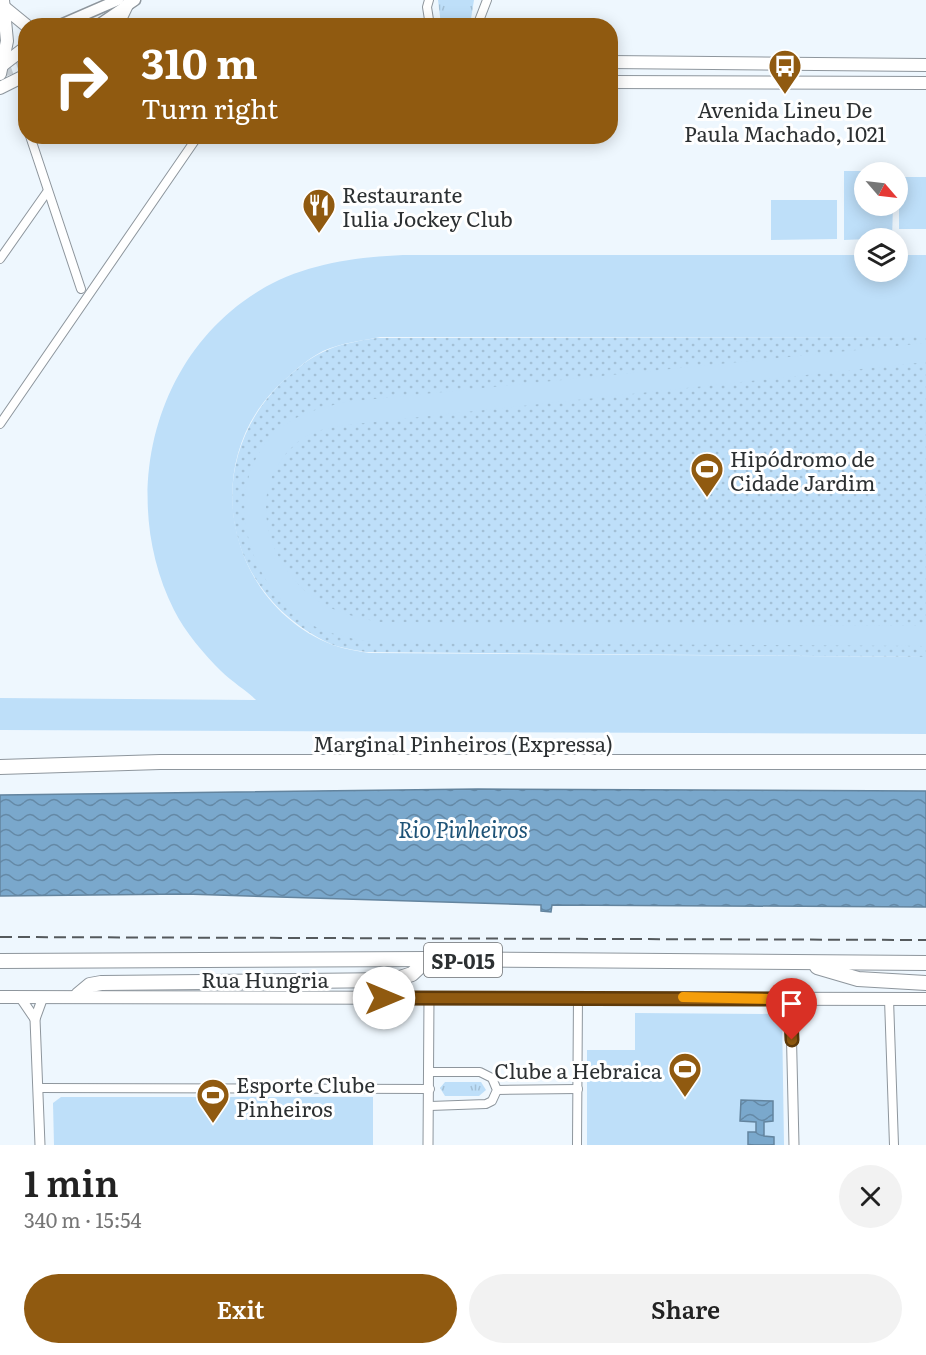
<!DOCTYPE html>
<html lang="en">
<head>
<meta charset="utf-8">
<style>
	:root { --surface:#fff; --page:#f2f2f2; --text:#222; --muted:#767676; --accent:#905a10 }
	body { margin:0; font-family:Literata,serif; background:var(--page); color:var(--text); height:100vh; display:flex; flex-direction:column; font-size:22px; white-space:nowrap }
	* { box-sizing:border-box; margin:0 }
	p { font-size:20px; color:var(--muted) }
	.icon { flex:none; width:33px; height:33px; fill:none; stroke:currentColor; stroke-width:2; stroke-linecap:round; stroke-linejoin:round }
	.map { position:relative; height:1145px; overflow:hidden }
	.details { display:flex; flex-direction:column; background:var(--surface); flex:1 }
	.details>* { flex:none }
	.top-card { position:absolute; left:18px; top:18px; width:600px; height:126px; border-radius:24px; box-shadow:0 3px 15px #0003; background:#905a10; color:#fff; overflow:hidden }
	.needle { width:39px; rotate:118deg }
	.controls { position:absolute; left:854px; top:162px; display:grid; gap:12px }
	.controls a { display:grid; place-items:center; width:54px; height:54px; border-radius:50%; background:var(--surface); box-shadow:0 3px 15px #0003; font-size:30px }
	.pin { position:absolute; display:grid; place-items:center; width:51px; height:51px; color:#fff; margin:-62px -26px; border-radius:50% 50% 50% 0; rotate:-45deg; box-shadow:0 0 6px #0007 }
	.pin .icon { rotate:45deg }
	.me { position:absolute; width:66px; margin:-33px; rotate:90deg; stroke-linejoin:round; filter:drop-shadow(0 0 4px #0008) }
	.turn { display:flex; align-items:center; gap:21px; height:126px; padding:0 24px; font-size:27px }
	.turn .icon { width:78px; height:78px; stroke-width:2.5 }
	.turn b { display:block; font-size:42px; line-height:51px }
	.round { display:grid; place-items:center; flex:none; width:63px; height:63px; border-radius:32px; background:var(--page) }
	.overview { display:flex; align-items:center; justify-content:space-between; height:102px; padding:0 24px }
	h1 { font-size:36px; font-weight:600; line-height:45px }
	.action { display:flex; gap:12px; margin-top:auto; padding:12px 24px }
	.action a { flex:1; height:69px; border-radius:36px; background:var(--accent); color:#fff; font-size:24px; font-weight:600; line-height:69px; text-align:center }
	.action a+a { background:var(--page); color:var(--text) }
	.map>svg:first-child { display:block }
</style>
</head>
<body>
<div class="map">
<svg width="926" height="1145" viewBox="0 0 926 1145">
	<defs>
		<pattern id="grass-dots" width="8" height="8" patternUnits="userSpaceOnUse" patternTransform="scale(1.5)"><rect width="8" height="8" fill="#bedff9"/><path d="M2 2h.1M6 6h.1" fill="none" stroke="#a3c0d6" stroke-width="1.8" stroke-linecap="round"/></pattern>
		<pattern id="park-tufts" width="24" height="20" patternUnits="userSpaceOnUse" patternTransform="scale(1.5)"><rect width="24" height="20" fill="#bedff9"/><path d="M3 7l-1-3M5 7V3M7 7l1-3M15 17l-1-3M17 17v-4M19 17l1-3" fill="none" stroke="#a3c0d6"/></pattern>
		<pattern id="water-waves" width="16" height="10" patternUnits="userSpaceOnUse" patternTransform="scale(1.5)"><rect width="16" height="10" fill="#7aa8cc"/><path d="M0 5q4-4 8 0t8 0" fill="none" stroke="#6489a6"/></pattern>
	</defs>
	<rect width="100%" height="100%" fill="#eef7fe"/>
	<path fill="url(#grass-dots)" d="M 926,337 L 926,657 L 366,652 C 355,650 341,648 331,644 C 225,596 199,468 279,385 C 292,373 307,359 323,352 C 339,344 358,341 376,338 Z"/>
	<g fill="url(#park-tufts)">
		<path d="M 438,0 L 474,0 L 470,25 L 441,25 Z"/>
		<path d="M 445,1082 L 481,1082 L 486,1090 L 479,1096 L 445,1096 L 440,1088 Z"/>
	</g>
	<g fill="#bedff9">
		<path d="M 844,171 L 893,171 L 864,172 L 864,206 L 893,206 L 892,238 L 844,240 Z"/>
		<rect x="899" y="177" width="27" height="52"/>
		<path d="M 771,200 L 837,200 L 837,239 L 771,240 Z"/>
		<path d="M 403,255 L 864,255 L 864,272 L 897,272 L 897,255 L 926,255 L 926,337 L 380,337 C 361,341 341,343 323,351 C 305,360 290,375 276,388 C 198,467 229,605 333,645 C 344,649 357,651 369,653 L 926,657 L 926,734 L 0,730 L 0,698 L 256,700 C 246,690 232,682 221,671 C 204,654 185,632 174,610 C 115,492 157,338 279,280 C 319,262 360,257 403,255 Z"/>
		<path d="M 926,343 L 926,362 L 346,425 C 330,428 312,430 299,441 C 241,487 266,570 323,604 C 341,614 359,618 379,622 L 926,626 L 926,646 L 376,643 C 355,639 334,636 314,626 C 242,587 214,472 289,422 C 306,411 326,407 345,402 Z"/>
		<path d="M 635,1013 L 782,1014 L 784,1145 L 587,1145 L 587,1050 L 635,1050 Z"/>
		<path d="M 61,1097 L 373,1097 L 373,1145 L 54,1145 L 53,1103 Z"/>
	</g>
	<g fill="url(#water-waves)" stroke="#63849e" stroke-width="1.5">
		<path d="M 478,789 L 926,791 L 926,907 L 552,905 L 551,912 L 541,911 L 541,905 L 185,894 L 0,896 L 0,795 Z"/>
		<path d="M 741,1100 L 773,1101 L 773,1121 L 764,1122 L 764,1136 L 774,1137 L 774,1145 L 748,1145 L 748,1132 L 756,1132 L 756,1122 L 740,1121 Z"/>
	</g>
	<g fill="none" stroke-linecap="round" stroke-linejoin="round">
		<path stroke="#c7cfd5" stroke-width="12" stroke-dasharray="12 6" stroke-linecap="butt" d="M 0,72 L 26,63"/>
		<defs>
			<g id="minor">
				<path d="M 429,0 L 427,7 L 430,26"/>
				<path d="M 477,26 L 487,0"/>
				<path d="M 30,136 L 81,289"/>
				<path d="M 0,259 L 47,192"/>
				<path d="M 0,424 L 198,136"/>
				<path d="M 889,999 L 894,1145"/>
				<path d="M 430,1072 L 480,1072 L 492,1078 L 497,1090 L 492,1101 L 486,1104 L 430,1106"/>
				<path d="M 38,1088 L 430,1089"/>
				<path d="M 497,1090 L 578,1089"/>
				<path d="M 577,1145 L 578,996"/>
			</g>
			<g id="tertiary">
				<path d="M 20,997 L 35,1019"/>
				<path d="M 785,999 L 791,1018 L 794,1145"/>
				<path d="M 791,1018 L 802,999"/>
				<path d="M 40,1145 L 35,1019 L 43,997"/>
				<path d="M 428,1145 L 429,998"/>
			</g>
			<g id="secondary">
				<path d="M 58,26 L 118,0"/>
				<path d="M 97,26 L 135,0"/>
			</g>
			<g id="primary">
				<path d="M 5,8 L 27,26"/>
				<path d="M 0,74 L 7,41 L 3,0"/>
			</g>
			<g id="trunk">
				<path d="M 117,26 L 127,5"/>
				<path d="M 610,62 L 926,65"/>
				<path d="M 0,67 L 26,47"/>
				<path d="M 610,82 L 926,83"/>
				<path d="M 0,88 L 26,75"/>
				<path d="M 0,997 L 926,999"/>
			</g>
			<g id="motorway">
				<path d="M 0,767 L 160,762 L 926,762"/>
				<path d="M 0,961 L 428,959 L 926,963"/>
				<path d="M 817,967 L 858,979 L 926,983"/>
				<path d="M 78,995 L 90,985 L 101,983 L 394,980 L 412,974 L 428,959"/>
			</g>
		</defs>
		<use href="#minor" stroke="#8e969d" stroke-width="10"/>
		<use href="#tertiary" stroke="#8e969d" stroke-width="11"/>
		<use href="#secondary" stroke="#8e969d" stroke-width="13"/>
		<use href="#primary" stroke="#8e969d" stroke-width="14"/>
		<use href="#trunk" stroke="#8e969d" stroke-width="14"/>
		<use href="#motorway" stroke="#8e969d" stroke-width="16"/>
		<use href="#minor" stroke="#fff" stroke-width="8"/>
		<use href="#tertiary" stroke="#fff" stroke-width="9"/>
		<use href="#secondary" stroke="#fff" stroke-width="10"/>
		<use href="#primary" stroke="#fff" stroke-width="12"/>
		<use href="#trunk" stroke="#fff" stroke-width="12"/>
		<use href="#motorway" stroke="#fff" stroke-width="14"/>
		<path stroke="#54595c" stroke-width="2" stroke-dasharray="12 6" stroke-linecap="butt" d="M 0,937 L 926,940"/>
	</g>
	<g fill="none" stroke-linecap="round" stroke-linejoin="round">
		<defs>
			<path id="route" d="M 384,998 L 785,999 L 791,1018 L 792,1040"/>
		</defs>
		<use href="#route" stroke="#5e3a0a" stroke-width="15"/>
		<use href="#route" stroke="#905a10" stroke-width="10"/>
		<path stroke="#f59e0b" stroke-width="10" d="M 683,997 L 772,999"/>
	</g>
	<defs>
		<symbol id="bus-pin" viewBox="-11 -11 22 30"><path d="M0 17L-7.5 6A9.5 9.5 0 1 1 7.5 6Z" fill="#905a10" stroke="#fff"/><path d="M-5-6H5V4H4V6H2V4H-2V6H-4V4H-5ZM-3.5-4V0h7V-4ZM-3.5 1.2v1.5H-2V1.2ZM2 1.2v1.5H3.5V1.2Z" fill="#fff"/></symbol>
		<symbol id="restaurant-pin" viewBox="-11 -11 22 30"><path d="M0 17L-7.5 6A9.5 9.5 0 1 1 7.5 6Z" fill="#905a10" stroke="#fff"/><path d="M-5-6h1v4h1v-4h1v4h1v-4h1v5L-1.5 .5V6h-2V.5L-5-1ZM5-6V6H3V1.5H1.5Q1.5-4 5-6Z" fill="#fff"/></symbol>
		<symbol id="stadium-pin" viewBox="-11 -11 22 30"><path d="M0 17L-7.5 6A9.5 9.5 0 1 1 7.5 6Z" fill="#905a10" stroke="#fff"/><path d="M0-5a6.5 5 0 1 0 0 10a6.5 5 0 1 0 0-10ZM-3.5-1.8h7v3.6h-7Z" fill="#fff"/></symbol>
	</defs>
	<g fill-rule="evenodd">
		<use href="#bus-pin" x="766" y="47" width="38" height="52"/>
		<use href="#restaurant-pin" x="300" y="186" width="38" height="52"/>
		<use href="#stadium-pin" x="688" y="450" width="38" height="52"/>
		<use href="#stadium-pin" x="666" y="1050" width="38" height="52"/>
		<use href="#stadium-pin" x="194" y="1076" width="38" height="52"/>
	</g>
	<g text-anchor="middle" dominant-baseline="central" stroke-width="6" stroke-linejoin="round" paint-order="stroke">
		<rect fill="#fff" stroke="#6b6e70" stroke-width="1.5" x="424" y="943" width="78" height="34" rx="4.5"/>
		<g font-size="20" font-weight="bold" fill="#2c3032">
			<text x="463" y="960">SP-015</text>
		</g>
		<g font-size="21" fill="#2c3032" stroke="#fff" text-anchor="start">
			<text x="785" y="108" text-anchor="middle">Avenida Lineu De<tspan x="785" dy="24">Paula Machado, 1021</tspan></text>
			<text x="342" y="193">Restaurante<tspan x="342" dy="24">Iulia Jockey Club</tspan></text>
			<text x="730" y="457">Hipódromo de<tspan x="730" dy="24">Cidade Jardim</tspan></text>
			<text x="662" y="1069" text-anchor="end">Clube a Hebraica</text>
			<text x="236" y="1083">Esporte Clube<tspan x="236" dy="24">Pinheiros</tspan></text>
		</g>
		<g font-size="21" fill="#2c3032" stroke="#fff">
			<text x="463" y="742">Marginal Pinheiros (Expressa)</text>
			<text x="265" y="978">Rua Hungria</text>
		</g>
		<g font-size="22" font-style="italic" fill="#1d5276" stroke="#fff">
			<text x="463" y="828">Rio Pinheiros</text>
		</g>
	</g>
</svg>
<div class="controls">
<a><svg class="needle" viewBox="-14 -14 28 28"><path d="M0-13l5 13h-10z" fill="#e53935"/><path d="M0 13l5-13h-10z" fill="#767676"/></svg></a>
<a><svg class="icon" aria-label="layers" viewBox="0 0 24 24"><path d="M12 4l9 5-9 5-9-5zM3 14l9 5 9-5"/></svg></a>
</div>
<div class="pin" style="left:792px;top:1040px;background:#d93025"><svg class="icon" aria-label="arrive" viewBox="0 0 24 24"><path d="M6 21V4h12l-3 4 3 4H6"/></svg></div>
<svg class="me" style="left:384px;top:998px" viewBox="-20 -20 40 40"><circle r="19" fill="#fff"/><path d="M0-13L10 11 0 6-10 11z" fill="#905a10"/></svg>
<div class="top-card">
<div class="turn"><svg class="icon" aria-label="right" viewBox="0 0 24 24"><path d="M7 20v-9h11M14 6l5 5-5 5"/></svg><div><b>310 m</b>Turn right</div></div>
</div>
</div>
<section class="details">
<div class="overview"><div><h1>1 min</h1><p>340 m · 15:54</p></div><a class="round"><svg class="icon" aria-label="close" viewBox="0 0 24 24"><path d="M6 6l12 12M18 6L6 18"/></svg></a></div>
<div class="action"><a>Exit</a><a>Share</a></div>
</section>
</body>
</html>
